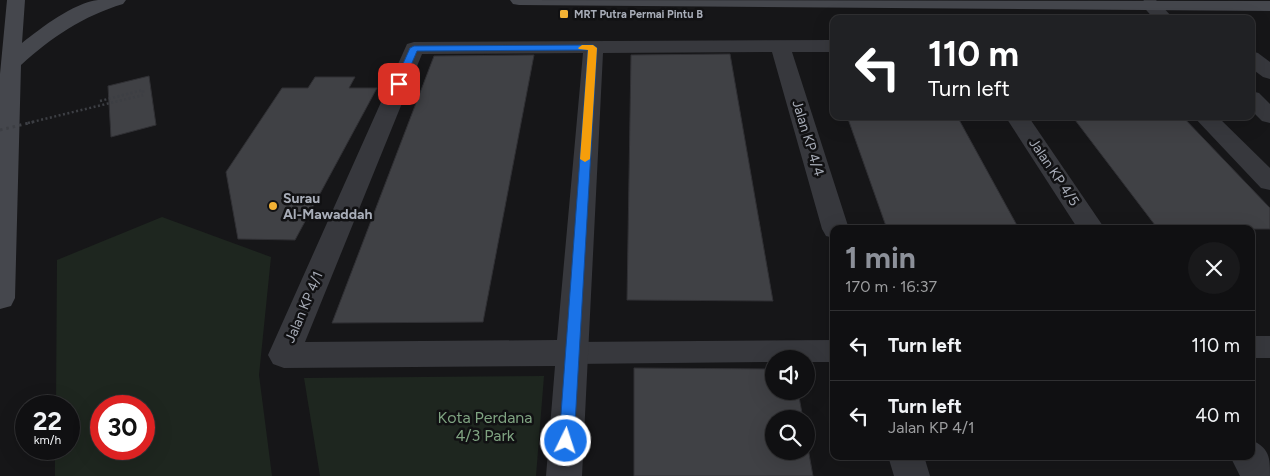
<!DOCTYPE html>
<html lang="en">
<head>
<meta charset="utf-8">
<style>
	:root { --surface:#101012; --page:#19191b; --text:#f1f3f6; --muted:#9c9d9f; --line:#303032; --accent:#8c9099 }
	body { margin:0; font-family:Figtree,sans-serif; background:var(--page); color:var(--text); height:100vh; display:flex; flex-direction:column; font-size:19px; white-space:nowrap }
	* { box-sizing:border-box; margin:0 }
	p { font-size:16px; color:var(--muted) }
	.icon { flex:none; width:28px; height:28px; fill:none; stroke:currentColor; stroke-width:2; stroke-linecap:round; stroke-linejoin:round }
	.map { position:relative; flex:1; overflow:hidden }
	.side { position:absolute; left:830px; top:225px; width:425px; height:235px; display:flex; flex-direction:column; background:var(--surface); border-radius:10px; box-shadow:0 5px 20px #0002,0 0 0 1px var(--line) }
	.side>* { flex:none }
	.guide { position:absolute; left:830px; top:15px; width:425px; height:105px; border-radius:10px; box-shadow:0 5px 20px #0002,0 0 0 1px var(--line); background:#202124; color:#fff; overflow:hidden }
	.controls { position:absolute; left:765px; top:350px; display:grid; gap:10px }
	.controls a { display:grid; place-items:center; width:50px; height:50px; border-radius:50%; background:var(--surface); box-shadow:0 5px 20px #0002,0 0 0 1px var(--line); font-size:25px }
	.speed { position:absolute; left:15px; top:395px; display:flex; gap:10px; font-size:25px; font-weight:700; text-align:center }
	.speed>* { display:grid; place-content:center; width:65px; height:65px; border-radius:50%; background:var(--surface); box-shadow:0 5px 20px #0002,0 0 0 1px var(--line); line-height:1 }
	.speed small { font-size:12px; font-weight:400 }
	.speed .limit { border:8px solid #d22; background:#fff; color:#111 }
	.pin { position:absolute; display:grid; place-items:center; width:42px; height:42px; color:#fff; margin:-21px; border-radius:10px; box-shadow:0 2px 8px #0006 }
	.me { position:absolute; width:55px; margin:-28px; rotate:4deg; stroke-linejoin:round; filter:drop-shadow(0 0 4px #0008) }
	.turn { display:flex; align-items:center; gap:18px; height:105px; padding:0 15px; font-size:22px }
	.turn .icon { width:65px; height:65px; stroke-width:2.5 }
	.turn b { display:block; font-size:35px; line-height:42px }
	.round { display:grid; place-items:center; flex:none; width:52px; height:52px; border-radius:26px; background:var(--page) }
	.head { display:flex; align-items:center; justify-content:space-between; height:85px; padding:0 15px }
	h1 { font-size:30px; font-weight:700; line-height:38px; color:var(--accent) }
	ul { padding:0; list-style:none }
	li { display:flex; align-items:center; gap:15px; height:70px; padding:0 15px; border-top:1px solid var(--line) }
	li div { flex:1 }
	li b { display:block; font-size:19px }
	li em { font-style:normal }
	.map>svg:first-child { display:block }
</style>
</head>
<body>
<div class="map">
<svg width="1270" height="476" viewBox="0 0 1270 476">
	<rect width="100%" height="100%" fill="#161618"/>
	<g fill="#1e261f" fill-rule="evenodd">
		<path d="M 162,217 L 271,257 L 259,375 L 272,476 L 55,476 L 55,449 L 69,449 L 69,406 L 56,406 L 57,260 ZM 101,406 L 144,406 L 144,449 L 101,449 Z"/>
		<path d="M 544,376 L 536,476 L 320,476 L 304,378 Z"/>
	</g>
	<g fill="#404145" stroke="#303034">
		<path d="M 730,54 L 773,301 L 627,300 L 631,55 Z"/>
		<path d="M 534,55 L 483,322 L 332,323 L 434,56 Z"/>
		<path d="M 149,76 L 156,125 L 111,137 L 108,86 Z"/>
		<path d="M 315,77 L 355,77 L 349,88 L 377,88 L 295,240 L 238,239 L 226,172 L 282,88 L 308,88 Z"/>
		<path d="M 847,116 L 957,116 L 1019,229 L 887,229 Z"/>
		<path d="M 1072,116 L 1182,116 L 1270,208 L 1270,229 L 1158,229 Z"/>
		<path d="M 634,368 L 774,369 L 774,391 L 798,391 L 803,419 L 774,419 L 774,451 L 806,451 L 806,437 L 813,476 L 634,476 Z"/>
	</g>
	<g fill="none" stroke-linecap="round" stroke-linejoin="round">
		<path stroke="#3d3f44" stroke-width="2.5" stroke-dasharray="2 2.5" stroke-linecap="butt" d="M 100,101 L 143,90 L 143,95"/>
		<g fill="#37383d" fill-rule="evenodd">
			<rect x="1251" y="336" width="19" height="22"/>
			<path d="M 834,340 L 834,362 L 806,362 L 806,359 L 774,359 L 774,362 L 572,364 L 563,361 L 559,353 L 563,345 L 572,342 Z"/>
		</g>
		<g fill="#37383d" fill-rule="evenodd">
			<path d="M 1144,0 L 1156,0 L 1174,19 L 1154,19 L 1141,4 Z"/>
			<path d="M 834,40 L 834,52 L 792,52 L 849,229 L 834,229 L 834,238 L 826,236 L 822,229 L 772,52 L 603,53 L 582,476 L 546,476 L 555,366 L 284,368 L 273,364 L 268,355 L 407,44 L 414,42 ZM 583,53 L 557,340 L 305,342 L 422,54 Z"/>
			<path d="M 1251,51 L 1258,53 L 1270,62 L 1270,79 L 1263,77 L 1251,68 Z"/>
			<path d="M 1251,91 L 1259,93 L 1270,104 L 1270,123 L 1262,121 L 1251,110 Z"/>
			<path d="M 1005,116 L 1028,116 L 1105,229 L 1078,229 Z"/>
			<path d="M 1193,116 L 1217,116 L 1270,168 L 1270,190 L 1261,188 Z"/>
			<path d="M 1251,440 C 1270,448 1270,458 1270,476 L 1240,476 L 1230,456 L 1251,456 Z"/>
			<path d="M 888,456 L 924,456 L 930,476 L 894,476 Z"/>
		</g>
		<g fill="#45474d" fill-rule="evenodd">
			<path d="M 7,0 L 25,0 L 22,43 C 41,28 73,3 98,0 C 107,0 117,0 126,0 L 123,4 C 83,16 52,37 21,65 L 15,298 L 11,306 L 0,309 L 0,74 Z"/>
			<path d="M 510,0 L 1270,1 L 1270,11 L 519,5 L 513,4 Z"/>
		</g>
		<path stroke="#3d3f44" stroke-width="2.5" stroke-dasharray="2 2.5" stroke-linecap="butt" d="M 28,123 L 143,95"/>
		<path stroke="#3d3f44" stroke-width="3" stroke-dasharray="2.5 4" stroke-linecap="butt" d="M 0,130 L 33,122"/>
	</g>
	<path fill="#1a73e8" stroke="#114b97" d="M 593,45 L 597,48 L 574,441 L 571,446 L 566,448 L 561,446 L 559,441 L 588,50 L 417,51 L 403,84 L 399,87 L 394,84 L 410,48 L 414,46 Z"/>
	<path fill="#f59e0b" d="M 582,45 L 593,45 L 597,48 L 590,159 L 585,162 L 580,159 L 588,50 L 579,49 L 578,48 Z"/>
	<g fill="#f2b134" stroke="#111113" stroke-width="2">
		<rect x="559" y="9" width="10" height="10" rx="2.5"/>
		<circle cx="273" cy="206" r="5"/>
	</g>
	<g text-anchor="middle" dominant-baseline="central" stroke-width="5" stroke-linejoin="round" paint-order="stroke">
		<g font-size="11" font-weight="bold" fill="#a8adb8" stroke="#111113" text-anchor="start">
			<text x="574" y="14">MRT Putra Permai Pintu B</text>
		</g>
		<g font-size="14" fill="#a8adb8" stroke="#111113">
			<text transform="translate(808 138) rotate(73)">Jalan KP 4/4</text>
			<text transform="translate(1054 172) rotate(56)">Jalan KP 4/5</text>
			<text transform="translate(304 307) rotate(-67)">Jalan KP 4/1</text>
		</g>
		<g font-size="14" font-weight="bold" fill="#a8adb8" stroke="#111113" text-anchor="start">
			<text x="283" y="198">Surau<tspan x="283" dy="16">Al-Mawaddah</tspan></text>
		</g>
		<g font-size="16" fill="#7fa381" stroke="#111113">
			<text x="485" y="417">Kota Perdana<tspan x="485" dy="18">4/3 Park</tspan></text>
		</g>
	</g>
</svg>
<div class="controls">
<a><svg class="icon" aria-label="sound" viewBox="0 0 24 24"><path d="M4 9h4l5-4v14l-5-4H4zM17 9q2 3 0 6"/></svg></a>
<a><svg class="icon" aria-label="search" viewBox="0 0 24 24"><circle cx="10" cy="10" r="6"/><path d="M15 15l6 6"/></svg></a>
</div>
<div class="speed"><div>22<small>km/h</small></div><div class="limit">30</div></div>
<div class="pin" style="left:399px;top:84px;background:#d93025"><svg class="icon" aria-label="arrive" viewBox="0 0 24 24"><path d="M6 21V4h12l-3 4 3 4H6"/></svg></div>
<svg class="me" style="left:566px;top:441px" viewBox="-20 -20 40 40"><circle r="17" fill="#1a73e8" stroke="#fff" stroke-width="3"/><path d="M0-11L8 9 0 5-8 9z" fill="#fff"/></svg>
<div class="guide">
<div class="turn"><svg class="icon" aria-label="left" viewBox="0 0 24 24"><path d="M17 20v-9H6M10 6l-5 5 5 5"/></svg><div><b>110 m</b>Turn left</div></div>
</div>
<section class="side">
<div class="head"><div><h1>1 min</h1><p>170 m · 16:37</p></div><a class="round"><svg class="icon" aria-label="close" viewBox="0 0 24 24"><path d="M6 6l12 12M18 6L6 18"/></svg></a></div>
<ul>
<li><svg class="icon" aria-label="left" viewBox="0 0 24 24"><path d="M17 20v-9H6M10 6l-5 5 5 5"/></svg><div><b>Turn left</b></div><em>110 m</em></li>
<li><svg class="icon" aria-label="left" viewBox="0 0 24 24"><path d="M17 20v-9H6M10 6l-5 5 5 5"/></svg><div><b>Turn left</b><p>Jalan KP 4/1</p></div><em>40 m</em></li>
</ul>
</section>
</div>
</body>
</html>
